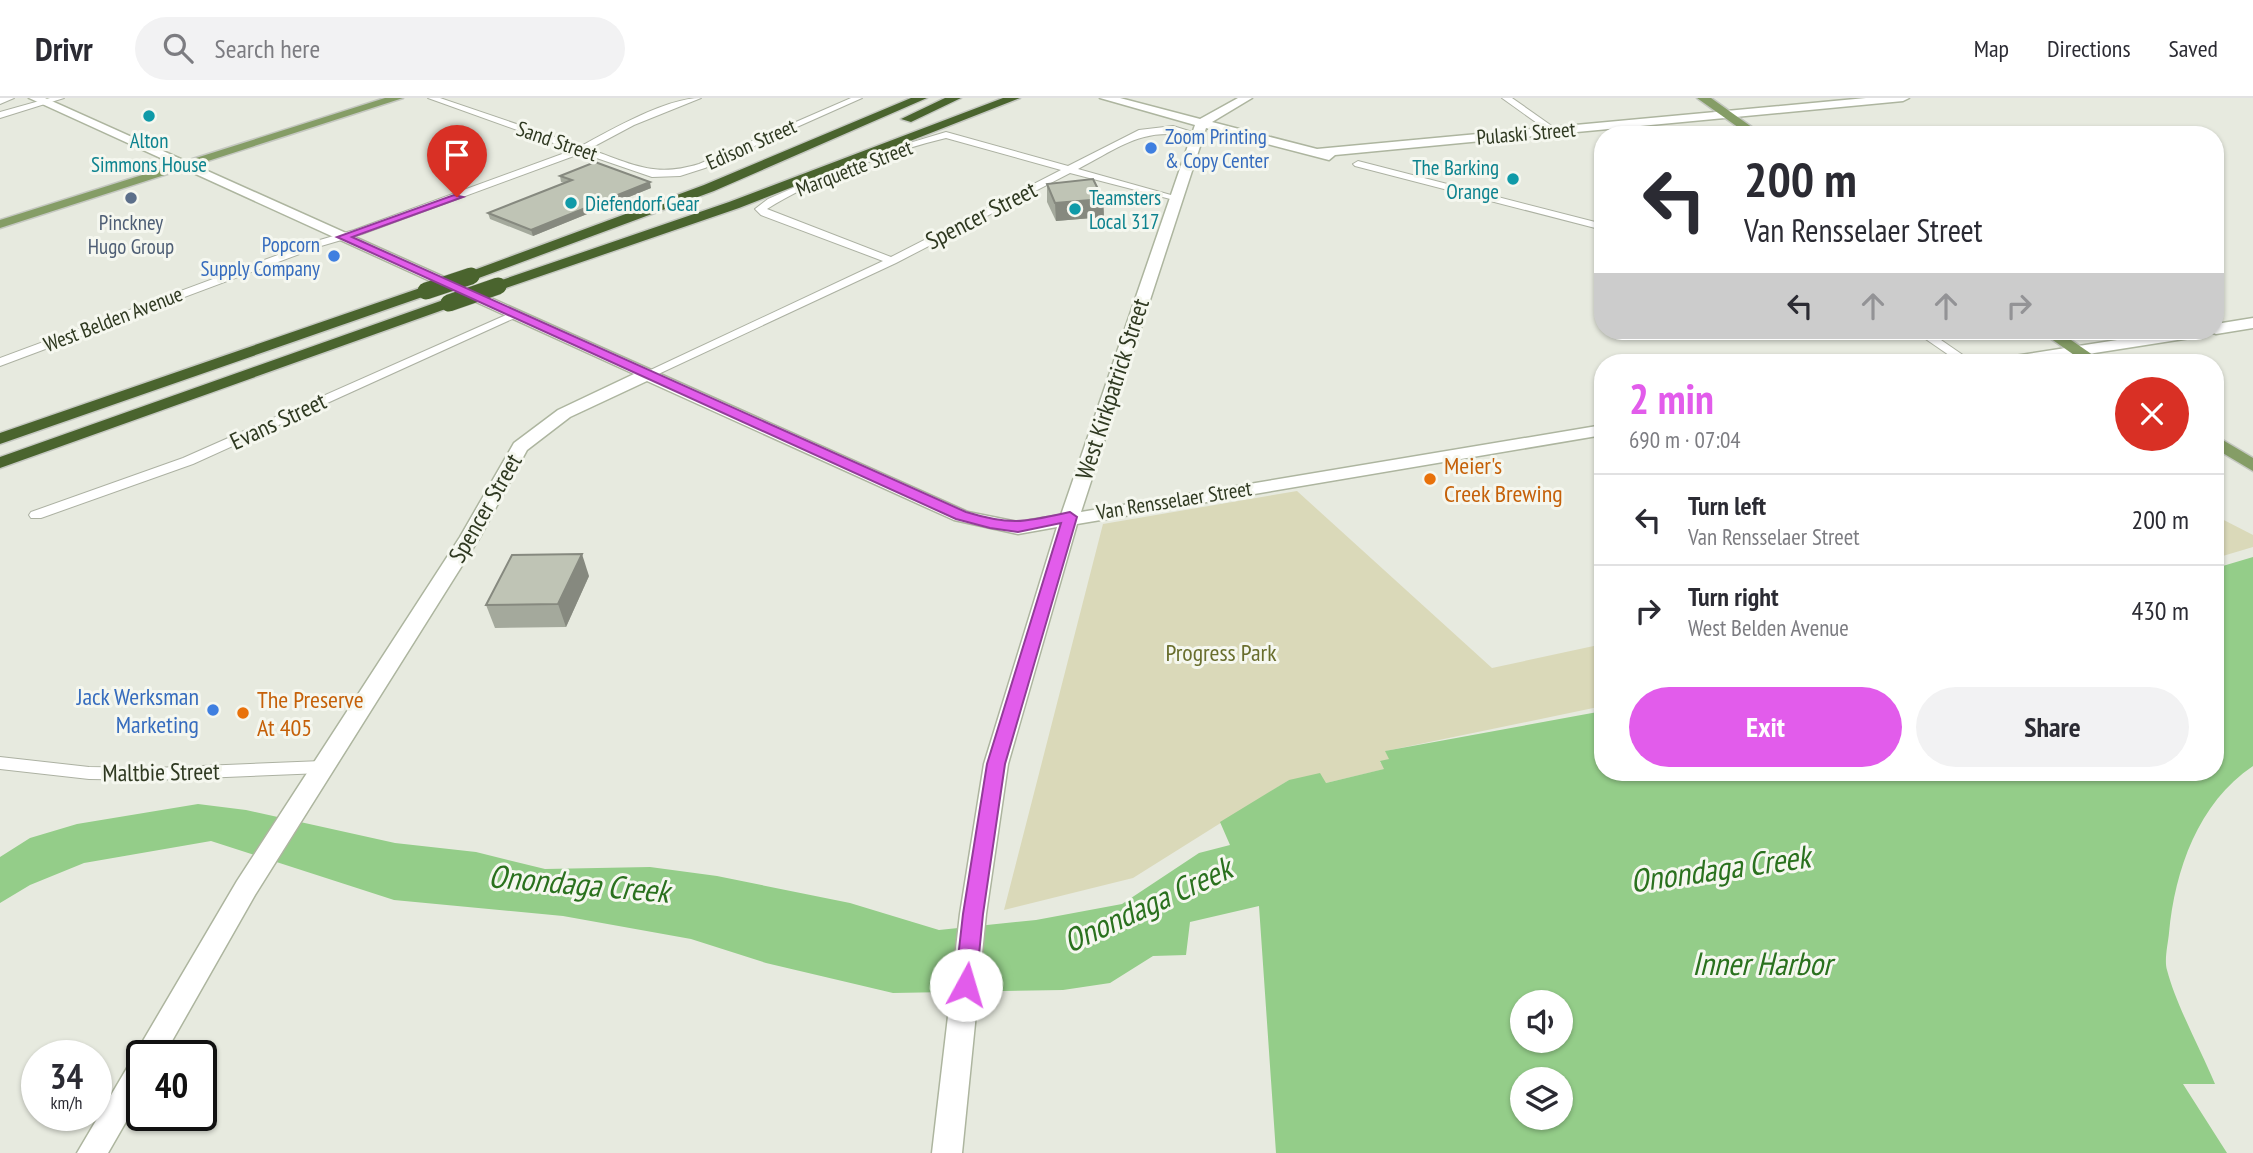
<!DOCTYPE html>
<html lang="en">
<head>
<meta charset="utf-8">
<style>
	:root { --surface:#fff; --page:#f2f2f3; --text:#2b2b33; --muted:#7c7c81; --line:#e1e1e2; --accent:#e25ceb }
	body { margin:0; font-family:"PT Sans Narrow",sans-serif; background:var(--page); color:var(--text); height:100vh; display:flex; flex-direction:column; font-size:26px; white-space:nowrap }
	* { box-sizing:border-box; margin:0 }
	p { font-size:23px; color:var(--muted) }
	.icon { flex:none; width:38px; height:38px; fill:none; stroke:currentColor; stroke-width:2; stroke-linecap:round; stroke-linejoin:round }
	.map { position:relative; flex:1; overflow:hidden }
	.sheet { position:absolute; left:1594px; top:256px; width:630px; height:427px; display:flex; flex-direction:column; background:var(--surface); border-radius:28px; box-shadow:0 2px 5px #0004 }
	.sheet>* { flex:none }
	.guide { position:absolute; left:1594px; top:28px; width:630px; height:214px; border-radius:28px; box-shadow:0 2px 5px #0004; background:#fff; color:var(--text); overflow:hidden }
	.controls { position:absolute; left:1510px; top:892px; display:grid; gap:14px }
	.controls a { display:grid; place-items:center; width:63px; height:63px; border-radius:50%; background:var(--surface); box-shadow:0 2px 5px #0004; font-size:35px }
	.speed { position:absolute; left:21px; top:942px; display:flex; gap:14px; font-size:35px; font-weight:700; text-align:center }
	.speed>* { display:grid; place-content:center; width:91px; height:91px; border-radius:50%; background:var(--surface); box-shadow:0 2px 5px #0004; line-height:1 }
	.speed small { font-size:18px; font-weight:400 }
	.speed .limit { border:4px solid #111; border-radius:10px; background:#fff; color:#111 }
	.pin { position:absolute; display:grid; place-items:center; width:60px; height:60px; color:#fff; margin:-72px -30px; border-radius:50% 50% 50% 0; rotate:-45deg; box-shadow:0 0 7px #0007 }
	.pin .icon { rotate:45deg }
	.me { position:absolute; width:77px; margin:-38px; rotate:6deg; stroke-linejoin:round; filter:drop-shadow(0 0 5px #0008) }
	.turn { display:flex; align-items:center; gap:24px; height:147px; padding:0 35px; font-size:32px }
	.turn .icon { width:91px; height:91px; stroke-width:2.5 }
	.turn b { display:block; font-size:49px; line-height:60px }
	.lanes { display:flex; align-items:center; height:66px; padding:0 35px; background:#0003; justify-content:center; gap:35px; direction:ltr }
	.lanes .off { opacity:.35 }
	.round { display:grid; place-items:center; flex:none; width:74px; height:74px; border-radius:37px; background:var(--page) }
	.headline { display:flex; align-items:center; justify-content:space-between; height:119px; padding:0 35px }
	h1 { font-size:42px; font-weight:600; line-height:52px; color:var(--accent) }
	.action { display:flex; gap:14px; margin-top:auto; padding:14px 35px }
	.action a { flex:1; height:80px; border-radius:42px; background:var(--accent); color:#fff; font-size:28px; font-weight:600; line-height:80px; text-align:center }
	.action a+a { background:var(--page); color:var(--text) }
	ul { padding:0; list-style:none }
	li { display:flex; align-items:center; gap:21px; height:91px; padding:0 35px; border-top:2px solid var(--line) }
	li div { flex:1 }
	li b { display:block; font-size:26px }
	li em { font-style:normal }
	header { display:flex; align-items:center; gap:42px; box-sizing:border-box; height:98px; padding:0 35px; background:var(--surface); border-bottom:2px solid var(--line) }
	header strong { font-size:33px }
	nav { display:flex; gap:38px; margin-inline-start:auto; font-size:24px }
	.search { width:490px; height:63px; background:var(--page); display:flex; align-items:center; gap:18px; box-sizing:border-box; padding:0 24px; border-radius:38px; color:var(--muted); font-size:26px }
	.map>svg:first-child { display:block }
</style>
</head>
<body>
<header>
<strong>Drivr</strong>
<div class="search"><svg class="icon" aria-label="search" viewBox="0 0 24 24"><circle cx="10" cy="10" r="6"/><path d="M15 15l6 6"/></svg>Search here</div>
<nav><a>Map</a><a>Directions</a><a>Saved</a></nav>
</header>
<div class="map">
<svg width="2253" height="1055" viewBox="0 0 2253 1055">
	<rect width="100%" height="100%" fill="#e7eadf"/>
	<g fill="#dad9b9">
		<path d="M 1297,393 L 1492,570 L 1603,546 L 1603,608 L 1386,653 L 1390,661 L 1380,664 L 1385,671 L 1326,685 L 1289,682 L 1133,780 L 1004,812 L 1103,426 Z"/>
		<path d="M 2216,418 L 2253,437 L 2253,449 L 2216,460 Z"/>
	</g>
	<path fill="#94cd89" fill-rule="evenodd" d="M 2253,459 L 2253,668 C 2198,705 2175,772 2169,835 C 2168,846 2164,862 2167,872 C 2176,907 2201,952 2215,986 L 2183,986 L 2227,1055 L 1276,1055 L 1259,808 L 1190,824 L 1186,857 L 1153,858 L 1110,885 L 1063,892 L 893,895 L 766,865 L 691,841 L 563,818 L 394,802 L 211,743 L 84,765 L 30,787 L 0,805 L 0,759 L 30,740 L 77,726 L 198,706 L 246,712 L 395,745 L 476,754 L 545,771 L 650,769 L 717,778 L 850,805 L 939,832 L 1036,822 L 1122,806 L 1199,755 L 1230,747 L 1220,724 L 1289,682 L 1320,675 L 1326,685 L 1384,671 L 1380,663 L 1389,661 L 1385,653 L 1603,613 L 1603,674 L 2216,674 L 2216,470 ZM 1522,905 L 1561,905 L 1561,943 L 1522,943 ZM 1522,982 L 1561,982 L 1561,1020 L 1522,1020 Z"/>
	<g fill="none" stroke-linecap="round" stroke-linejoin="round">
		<defs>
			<g id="street">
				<path d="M 0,0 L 14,0 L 0,6 Z"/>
				<path d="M 50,0 L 64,0 L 0,20 L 0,14 Z"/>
				<path d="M 428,0 L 440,0 L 581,48 C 613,31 666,0 701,0 L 634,27 L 589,51 C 632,66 654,80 699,66 L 851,0 L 862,0 L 705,70 L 680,78 L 652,79 L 582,55 L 362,136 L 321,148 L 0,268 L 0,260 L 313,144 L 354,132 L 573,52 Z"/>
				<path d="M 1502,0 L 1512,0 L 1559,33 L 1551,35 Z"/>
				<path d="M 1173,28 L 1202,37 L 1197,40 C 1145,27 1122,48 1078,71 L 1178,99 L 1178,103 L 1070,75 L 896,165 L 652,279 L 644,279 L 642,276 L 883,163 L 761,117 L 755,111 L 768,101 L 816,80 L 906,46 L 946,34 L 1068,68 L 1139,32 ZM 946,40 L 1061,72 L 891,159 L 767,111 C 810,83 895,52 946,40 Z"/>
				<path d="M 1358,63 L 1603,126 L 1603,132 L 1355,68 L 1353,66 Z"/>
				<path d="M 515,213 L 521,216 L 519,218 L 193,366 L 41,420 L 31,420 L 29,417 L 31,414 L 183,360 Z"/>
				<path d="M 1914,233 L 1928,233 L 1973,264 L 1959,264 Z"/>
				<path d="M 0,659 L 89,669 L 154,670 L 322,663 L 328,665 L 331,669 L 328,673 L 322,675 L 154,682 L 89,681 L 0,671 Z"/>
			</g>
			<g id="secondary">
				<path d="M 29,0 L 45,0 L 968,414 L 1018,424 L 1061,417 L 1195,27 L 1100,0 L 1120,0 L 1200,21 L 1238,0 L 1252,0 L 1212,24 L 1317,51 L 1866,0 L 1909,0 L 1903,3 L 1335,57 L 1329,62 L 1206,30 L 1081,414 L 1603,327 L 1603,337 L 1077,426 L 1008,666 L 986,816 L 962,1055 L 932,1055 L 960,816 L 984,666 L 1057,429 L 1018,436 L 954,422 L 647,283 L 570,319 L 527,352 L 480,439 L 255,797 L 164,957 L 142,957 L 142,996 L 108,1055 L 77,1055 L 237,783 L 460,439 L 514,345 L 558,312 L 634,276 Z"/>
				<path d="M 2253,220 L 2253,230 L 2216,236 L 2210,234 L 2203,238 L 2037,264 L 2000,264 L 2008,259 L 2175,233 L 2216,233 L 2216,226 Z"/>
			</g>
			<g id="primary">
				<path d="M 385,0 L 403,0 L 0,130 L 0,122 Z"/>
				<path d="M 1697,0 L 1711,0 L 1763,37 L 1749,37 Z"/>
				<path d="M 2040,233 L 2058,233 L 2103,264 L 2084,264 Z"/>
				<path d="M 2216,338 L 2253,360 L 2253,373 L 2216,351 Z"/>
			</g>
			<g id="highway">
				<path d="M 911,0 L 927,0 L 714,93 L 476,181 L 466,181 L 464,178 L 466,175 L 704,87 Z"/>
				<path d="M 945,0 L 961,0 L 911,24 L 901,21 Z"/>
				<path d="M 1003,0 L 1020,0 L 739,110 L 503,191 L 493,191 L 491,188 L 493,185 L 729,104 Z"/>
				<path d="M 426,188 L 434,193 L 431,196 L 0,346 L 0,335 Z"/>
				<path d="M 449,200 L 457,205 L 454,208 L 0,370 L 0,359 Z"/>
			</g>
		</defs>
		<use href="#street" stroke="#acb1a2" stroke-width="2"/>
		<use href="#secondary" stroke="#adb59f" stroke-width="3"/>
		<use href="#primary" stroke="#c5c8c1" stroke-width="3"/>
		<use href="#highway" stroke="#c5c8c1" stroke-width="3"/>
		<use href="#street" fill="#fff" fill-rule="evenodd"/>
		<use href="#secondary" fill="#fff" fill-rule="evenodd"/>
		<use href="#primary" fill="#859d66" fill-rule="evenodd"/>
		<use href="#highway" fill="#4a642e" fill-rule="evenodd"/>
		<defs>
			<g id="highway-bridge">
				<path d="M 426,193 L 471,178"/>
				<path d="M 449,205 L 498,188"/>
			</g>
		</defs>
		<use href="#highway-bridge" stroke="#c5c8c1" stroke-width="18" stroke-linecap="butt"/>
		<use href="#highway-bridge" stroke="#4a642e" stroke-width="17"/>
	</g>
	<g fill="#a4a99c">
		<path d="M 560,78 L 651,90 L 533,138 L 490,121 L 488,115 L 565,85 L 561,84 Z"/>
		<path d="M 1047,86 L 1103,101 L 1104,119 L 1056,123 L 1047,104 Z"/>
		<path d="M 589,478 L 566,529 L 495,530 L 486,507 Z"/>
	</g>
	<g fill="#86897f">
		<path d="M 650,84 L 651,90 L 533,138 L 531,132 Z"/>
		<path d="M 1103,101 L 1104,119 L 1056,123 L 1055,105 Z"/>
		<path d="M 582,456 L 589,478 L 566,529 L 558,506 Z"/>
	</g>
	<g fill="#bfc4b5" stroke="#86897f" stroke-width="2">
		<path d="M 595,64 L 650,84 L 531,132 L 488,115 L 572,82 L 560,78 Z"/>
		<path d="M 1093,81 L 1103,101 L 1055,105 L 1047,86 Z"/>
		<path d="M 582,456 L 558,506 L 486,507 L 512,457 Z"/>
	</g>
	<path fill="#e25ceb" stroke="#933c99" stroke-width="2" d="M 454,97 L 463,99 L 352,139 L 966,414 C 1012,428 1025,424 1070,414 L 1077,419 L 1005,666 L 983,816 L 976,887 L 973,893 L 966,896 L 958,893 L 955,887 L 963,816 L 987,666 L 1061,425 L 1018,434 L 990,430 L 956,421 L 337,139 Z"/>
	<g fill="#0f9aa8" stroke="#f5f7ef" stroke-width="2.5">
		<circle cx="149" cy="18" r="7"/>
		<circle cx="1513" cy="81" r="7"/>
		<circle cx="571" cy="105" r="7"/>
		<circle cx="1075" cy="111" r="7"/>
	</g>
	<g fill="#3f7fe0" stroke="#f5f7ef" stroke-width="2.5">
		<circle cx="1151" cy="50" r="7"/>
		<circle cx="334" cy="158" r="7"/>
		<circle cx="213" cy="612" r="7"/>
	</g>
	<circle fill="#5c6f8a" stroke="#f5f7ef" stroke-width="2.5" cx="131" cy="100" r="7"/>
	<g fill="#e8710a" stroke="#f5f7ef" stroke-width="2.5">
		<circle cx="1430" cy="381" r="7"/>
		<circle cx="243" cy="615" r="7"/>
	</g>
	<g text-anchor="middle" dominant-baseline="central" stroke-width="6" stroke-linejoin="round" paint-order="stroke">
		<g font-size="21" fill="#2f3921" stroke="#f5f7ef">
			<text transform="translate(1526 35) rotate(-5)">Pulaski Street</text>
			<text transform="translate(557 43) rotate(19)">Sand Street</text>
			<text transform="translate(751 46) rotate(-24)">Edison Street</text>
			<text transform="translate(854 70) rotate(-21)">Marquette Street</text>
			<text transform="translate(113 221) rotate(-21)">West Belden Avenue</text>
			<text transform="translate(1174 402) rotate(-9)">Van Rensselaer Street</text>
		</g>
		<g font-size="21" fill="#366cbe" stroke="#f5f7ef" text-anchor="start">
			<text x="1165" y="38">Zoom Printing<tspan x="1165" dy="24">&amp; Copy Center</tspan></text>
			<text x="320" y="146" text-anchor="end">Popcorn<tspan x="320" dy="24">Supply Company</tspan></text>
		</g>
		<g font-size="21" fill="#0d838f" stroke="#f5f7ef" text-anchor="start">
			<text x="149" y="42" text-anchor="middle">Alton<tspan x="149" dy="24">Simmons House</tspan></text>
			<text x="1499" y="69" text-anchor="end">The Barking<tspan x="1499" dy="24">Orange</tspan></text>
			<text x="1089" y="99">Teamsters<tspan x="1089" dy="24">Local 317</tspan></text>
			<text x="585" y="105">Diefendorf Gear</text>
		</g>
		<g font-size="21" fill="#4e5e75" stroke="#f5f7ef">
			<text x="131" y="124">Pinckney<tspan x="131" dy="24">Hugo Group</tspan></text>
		</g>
		<g font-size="24" fill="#2f3921" stroke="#f5f7ef">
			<text transform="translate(981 117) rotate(-27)">Spencer Street</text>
			<text transform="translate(1112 291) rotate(-72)">West Kirkpatrick Street</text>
			<text transform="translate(278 323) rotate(-25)">Evans Street</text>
			<text transform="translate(485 410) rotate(-60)">Spencer Street</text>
			<text transform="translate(161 674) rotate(-1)">Maltbie Street</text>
		</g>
		<g font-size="24" fill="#c56008" stroke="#f5f7ef" text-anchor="start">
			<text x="1444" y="367">Meier's<tspan x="1444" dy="28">Creek Brewing</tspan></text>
			<text x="257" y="601">The Preserve<tspan x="257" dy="28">At 405</tspan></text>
		</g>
		<g font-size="24" fill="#696e2d" stroke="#f5f7ef">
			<text x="1221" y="554">Progress Park</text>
		</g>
		<g font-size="24" fill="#366cbe" stroke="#f5f7ef" text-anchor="end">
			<text x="199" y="598">Jack Werksman<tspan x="199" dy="28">Marketing</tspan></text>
		</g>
		<g font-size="32" font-style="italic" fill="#2a711e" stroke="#f5f7ef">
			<text transform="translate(1720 770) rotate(-8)">Onondaga Creek</text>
			<text transform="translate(579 785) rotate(5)">Onondaga Creek</text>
			<text transform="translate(1147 806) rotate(-25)">Onondaga Creek</text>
			<text x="1762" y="865">Inner Harbor</text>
		</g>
	</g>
</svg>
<div class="controls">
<a><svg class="icon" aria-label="sound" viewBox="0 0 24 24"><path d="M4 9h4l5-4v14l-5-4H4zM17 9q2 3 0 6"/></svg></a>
<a><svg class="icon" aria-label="layers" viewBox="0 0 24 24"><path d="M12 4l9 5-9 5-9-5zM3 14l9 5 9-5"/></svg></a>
</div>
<div class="speed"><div>34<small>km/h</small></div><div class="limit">40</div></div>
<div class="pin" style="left:457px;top:99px;background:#d93025"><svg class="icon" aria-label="arrive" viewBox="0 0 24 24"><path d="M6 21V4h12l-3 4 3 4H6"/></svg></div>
<svg class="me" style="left:966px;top:887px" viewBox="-20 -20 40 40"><circle r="19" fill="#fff"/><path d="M0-13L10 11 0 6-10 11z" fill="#e25ceb"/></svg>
<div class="guide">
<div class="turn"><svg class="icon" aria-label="left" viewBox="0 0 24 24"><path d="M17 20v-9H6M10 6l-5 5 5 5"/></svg><div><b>200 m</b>Van Rensselaer Street</div></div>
<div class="lanes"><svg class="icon" aria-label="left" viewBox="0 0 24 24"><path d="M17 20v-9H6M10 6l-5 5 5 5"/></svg><svg class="icon off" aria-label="ahead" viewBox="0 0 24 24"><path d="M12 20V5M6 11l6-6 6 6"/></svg><svg class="icon off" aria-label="ahead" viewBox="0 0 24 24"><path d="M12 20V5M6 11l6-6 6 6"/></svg><svg class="icon off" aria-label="right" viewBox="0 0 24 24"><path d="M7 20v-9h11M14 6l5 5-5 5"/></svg></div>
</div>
<section class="sheet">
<div class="headline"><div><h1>2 min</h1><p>690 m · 07:04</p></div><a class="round" style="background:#d93025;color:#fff"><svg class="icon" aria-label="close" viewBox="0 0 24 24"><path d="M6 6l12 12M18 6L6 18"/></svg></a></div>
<ul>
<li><svg class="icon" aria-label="left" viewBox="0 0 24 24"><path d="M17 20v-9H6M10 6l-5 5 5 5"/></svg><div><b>Turn left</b><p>Van Rensselaer Street</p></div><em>200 m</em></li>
<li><svg class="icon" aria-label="right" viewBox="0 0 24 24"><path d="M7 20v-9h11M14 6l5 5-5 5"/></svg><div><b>Turn right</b><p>West Belden Avenue</p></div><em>430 m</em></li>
</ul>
<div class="action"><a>Exit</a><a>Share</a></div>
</section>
</div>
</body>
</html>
